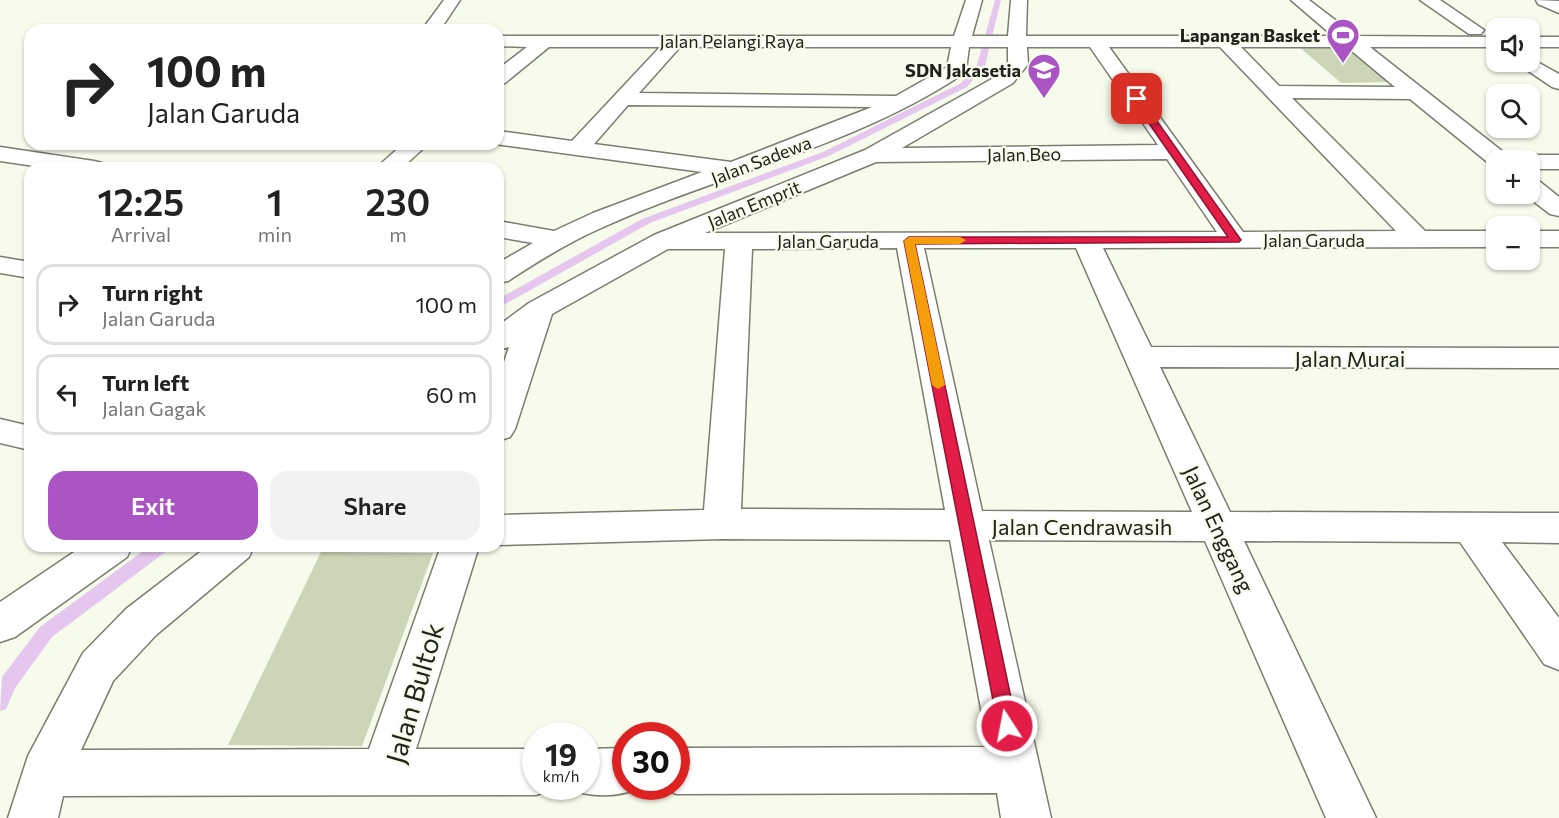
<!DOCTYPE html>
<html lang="en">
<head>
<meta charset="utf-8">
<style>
	:root { --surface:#fff; --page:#f2f2f2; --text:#222; --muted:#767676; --line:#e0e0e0; --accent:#aa55c3 }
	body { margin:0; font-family:Commissioner,sans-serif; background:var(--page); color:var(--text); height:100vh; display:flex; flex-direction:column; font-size:22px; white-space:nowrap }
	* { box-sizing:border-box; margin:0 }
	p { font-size:20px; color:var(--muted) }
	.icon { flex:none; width:33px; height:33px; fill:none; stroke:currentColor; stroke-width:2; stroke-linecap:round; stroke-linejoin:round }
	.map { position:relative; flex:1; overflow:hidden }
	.side { position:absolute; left:24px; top:162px; width:480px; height:390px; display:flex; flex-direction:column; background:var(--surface); border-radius:18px; box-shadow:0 2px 4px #0004 }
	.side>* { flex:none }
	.banner { position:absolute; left:24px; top:24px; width:480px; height:126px; border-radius:18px; box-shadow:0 2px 4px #0004; background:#fff; color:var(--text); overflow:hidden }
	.controls { position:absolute; left:1486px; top:18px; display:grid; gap:12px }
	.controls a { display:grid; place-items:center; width:54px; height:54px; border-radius:12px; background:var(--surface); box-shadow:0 2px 4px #0004; font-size:30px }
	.speed { position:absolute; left:522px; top:722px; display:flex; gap:12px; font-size:30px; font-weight:700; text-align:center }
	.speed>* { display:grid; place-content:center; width:78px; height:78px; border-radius:50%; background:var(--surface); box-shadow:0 2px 4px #0004; line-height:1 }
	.speed small { font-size:15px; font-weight:400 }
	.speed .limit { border:9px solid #d22; background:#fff; color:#111 }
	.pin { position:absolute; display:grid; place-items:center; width:51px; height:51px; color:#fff; margin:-26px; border-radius:12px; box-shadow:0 3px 9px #0006 }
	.me { position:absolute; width:66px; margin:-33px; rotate:349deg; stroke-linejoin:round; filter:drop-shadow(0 0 4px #0008) }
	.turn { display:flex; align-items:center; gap:21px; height:126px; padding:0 24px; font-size:27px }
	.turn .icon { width:78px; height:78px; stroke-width:2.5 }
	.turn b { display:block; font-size:42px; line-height:51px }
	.eta { display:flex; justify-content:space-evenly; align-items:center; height:102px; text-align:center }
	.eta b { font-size:36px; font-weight:600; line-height:42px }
	.cta { display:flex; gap:12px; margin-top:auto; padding:12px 24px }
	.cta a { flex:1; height:69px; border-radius:18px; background:var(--accent); color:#fff; font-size:24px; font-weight:600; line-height:69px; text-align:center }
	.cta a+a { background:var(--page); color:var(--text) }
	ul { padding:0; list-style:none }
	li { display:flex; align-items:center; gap:18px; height:81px; margin:0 12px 9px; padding:0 12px; border:3px solid var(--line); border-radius:18px }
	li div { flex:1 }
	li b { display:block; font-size:22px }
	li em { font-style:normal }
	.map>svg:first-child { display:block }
</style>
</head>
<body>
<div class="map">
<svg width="1559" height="818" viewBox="0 0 1559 818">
	<rect width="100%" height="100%" fill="#f6fbeb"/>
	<g fill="#ccd5b7">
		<path d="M 1298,46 L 1343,46 L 1390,82 L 1341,83 Z"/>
		<path d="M 321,552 L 433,553 L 362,746 L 228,745 Z"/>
	</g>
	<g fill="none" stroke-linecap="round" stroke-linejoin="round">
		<g fill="#e4c6ee" fill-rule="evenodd">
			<path d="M 995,0 L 1001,0 L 985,66 L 967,87 L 829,156 L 650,223 L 498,308 L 498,299 L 642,219 L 823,152 L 961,83 L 977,65 Z"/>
			<path d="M 150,546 L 170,546 L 168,550 L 52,637 L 15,688 L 6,709 L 0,711 L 2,677 L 40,627 Z"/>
		</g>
		<defs>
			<g id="street">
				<path d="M 444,0 L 460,0 L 440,30 L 422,30 Z"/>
				<path d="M 966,0 L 982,0 L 972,36 L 1008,36 L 1011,0 L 1027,0 L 1026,36 L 1333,36 L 1291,0 L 1309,0 L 1356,36 L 1497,37 L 1497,47 L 1370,47 L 1507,155 L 1510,160 L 1497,160 L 1497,166 L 1491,165 L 1410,99 L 1292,98 L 1425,231 L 1497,231 L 1497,247 L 1103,248 L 1151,347 L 1559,348 L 1559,368 L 1160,367 L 1230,512 L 1559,513 L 1559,543 L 1502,542 L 1559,618 L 1559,670 L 1544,664 L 1460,542 L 1244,541 L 1376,818 L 1326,818 L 1205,541 L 989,540 L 1051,818 L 1001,818 L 997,793 L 676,794 L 659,786 L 676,786 L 676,748 L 988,747 L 950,540 L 722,539 L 498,545 L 498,515 L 704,510 L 725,249 L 668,249 L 552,314 L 515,429 L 510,437 L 498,441 L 498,380 L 509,347 L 498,350 L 498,326 L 529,303 L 654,235 L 865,150 L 999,75 L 1008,63 L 1008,47 L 969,47 L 966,70 L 963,74 C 852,148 718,174 599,229 C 567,243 537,262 508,281 L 498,283 L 498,263 L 533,243 L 498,237 L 498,221 L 554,231 L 593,213 L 702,172 L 495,144 L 498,144 L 498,131 L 572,141 L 660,47 L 549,47 L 505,83 L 498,85 L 498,69 L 527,47 L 498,46 L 498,36 L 954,36 ZM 680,47 L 951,47 L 947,67 L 896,96 L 639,93 ZM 1027,47 L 1090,47 L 1158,145 L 902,148 L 1013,83 L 1028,64 ZM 1109,47 L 1220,47 L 1396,231 L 1243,232 ZM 1241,47 L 1347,47 L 1395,87 L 1279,86 ZM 628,105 L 872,107 L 731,162 L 594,144 ZM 1167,159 L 1217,232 L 705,233 L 876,162 ZM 897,248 L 945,510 L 741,509 L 752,249 ZM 924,248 L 1076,248 L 1192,512 L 982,511 Z"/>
				<path d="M 1420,0 L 1440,0 L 1484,30 L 1481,34 L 1469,34 Z"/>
				<path d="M 1536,0 L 1559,1 L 1559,13 L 1538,4 Z"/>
				<rect x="1530" y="37" width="29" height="10"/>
				<path d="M 1530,58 L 1559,74 L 1559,89 L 1552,87 L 1515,62 L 1530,62 Z"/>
				<path d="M 403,144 L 428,144 L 402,168 L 376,168 Z"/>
				<path d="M 0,147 L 94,161 L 102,163 L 106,168 L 48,168 L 0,161 Z"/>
				<path d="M 1530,155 L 1559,155 L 1559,169 L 1530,169 L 1530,160 L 1519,160 L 1522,157 Z"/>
				<path d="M 1530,179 L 1539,181 L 1559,197 L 1559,216 L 1550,214 L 1524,194 L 1530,194 Z"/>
				<rect x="1530" y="231" width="29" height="16"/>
				<path d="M 0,257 L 30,262 L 30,278 L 0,273 Z"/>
				<path d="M 0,419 L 30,426 L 30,450 L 0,443 Z"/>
				<path d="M 83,546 L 132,546 L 127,557 L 15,637 L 0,642 L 0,602 Z"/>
				<path d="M 208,546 L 254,546 L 249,557 L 156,635 L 113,681 L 81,750 L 369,749 L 441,546 L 479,546 L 416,749 L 536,749 L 536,786 L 554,786 L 553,789 L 536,795 L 63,796 L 58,818 L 8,818 L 28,756 L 83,653 L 126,609 Z"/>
				<path d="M 626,748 L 626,786 L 643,787 C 619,797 593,798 569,789 L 568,786 L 586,786 L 586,749 Z"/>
			</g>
		</defs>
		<use href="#street" stroke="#7a7e70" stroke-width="3"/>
		<use href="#street" fill="#fff" fill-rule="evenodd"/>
	</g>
	<path fill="#e11d48" stroke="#92132f" stroke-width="1.5" d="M 1134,97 L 1140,97 L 1241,240 L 1239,242 L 915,244 L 1017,726 L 1014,732 L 1007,734 L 1001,732 L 998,726 L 904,241 L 909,237 L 1228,237 L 1132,99 Z"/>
	<path fill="#f59e0b" d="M 909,237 L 960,237 L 966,240 L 960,244 L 915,244 L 945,385 L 938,389 L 932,385 L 904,241 Z"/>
	<defs>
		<symbol id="stadium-pin" viewBox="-11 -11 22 30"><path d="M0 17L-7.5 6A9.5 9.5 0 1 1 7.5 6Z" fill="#aa55c3" stroke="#f6fbeb"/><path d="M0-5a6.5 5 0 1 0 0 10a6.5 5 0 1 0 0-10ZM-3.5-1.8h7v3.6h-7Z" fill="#fff"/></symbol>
		<symbol id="school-pin" viewBox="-11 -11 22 30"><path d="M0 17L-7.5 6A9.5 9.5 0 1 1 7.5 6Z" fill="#aa55c3" stroke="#f6fbeb"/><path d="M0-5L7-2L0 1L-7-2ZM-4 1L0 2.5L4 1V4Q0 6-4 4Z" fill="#fff"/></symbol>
	</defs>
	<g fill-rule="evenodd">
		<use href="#stadium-pin" x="1324" y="16" width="38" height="52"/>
		<use href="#school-pin" x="1025" y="51" width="38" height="52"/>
	</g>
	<g text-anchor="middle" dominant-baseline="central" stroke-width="4.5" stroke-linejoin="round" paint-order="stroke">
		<g font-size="18" font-weight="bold" fill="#21231d" stroke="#f6fbeb" text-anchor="end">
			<text x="1320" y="35">Lapangan Basket</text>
			<text x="1021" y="70">SDN Jakasetia</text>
		</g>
		<g font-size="18" fill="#21231d" stroke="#f6fbeb">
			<text x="732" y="41">Jalan Pelangi Raya</text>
			<text transform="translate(1024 154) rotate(-1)">Jalan Beo</text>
			<text transform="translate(761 160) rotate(-21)">Jalan Sadewa</text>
			<text transform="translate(754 204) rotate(-22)">Jalan Emprit</text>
			<text x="1314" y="240">Jalan Garuda</text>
			<text x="828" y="241">Jalan Garuda</text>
		</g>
		<g font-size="22" fill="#21231d" stroke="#f6fbeb">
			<text x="1350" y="358">Jalan Murai</text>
			<text x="1082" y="526">Jalan Cendrawasih</text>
			<text transform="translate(1219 529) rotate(65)">Jalan Enggang</text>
		</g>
		<g font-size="27" fill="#21231d" stroke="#f6fbeb">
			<text transform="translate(414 693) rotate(-74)">Jalan Bultok</text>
		</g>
	</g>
</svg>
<div class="controls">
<a><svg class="icon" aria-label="sound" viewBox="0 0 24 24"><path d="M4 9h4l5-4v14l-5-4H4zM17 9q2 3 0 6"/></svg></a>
<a><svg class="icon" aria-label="search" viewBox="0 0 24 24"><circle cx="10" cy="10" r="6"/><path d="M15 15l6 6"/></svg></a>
<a>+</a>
<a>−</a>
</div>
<div class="speed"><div>19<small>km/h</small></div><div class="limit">30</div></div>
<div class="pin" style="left:1137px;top:99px;background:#d93025"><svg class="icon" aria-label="arrive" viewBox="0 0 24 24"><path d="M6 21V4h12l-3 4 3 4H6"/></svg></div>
<svg class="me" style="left:1007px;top:726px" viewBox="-20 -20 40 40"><circle r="17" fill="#e11d48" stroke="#fff" stroke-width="3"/><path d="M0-11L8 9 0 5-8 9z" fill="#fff"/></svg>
<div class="banner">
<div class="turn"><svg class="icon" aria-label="right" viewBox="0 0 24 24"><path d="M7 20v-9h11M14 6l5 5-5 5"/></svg><div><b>100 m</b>Jalan Garuda</div></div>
</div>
<section class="side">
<div class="eta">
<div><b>12:25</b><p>Arrival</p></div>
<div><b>1</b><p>min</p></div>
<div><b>230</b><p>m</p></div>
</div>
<ul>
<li><svg class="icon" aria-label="right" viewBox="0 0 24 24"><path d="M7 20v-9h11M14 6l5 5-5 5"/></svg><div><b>Turn right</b><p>Jalan Garuda</p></div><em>100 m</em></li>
<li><svg class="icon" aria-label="left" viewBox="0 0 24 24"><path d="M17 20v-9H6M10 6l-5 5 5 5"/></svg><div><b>Turn left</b><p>Jalan Gagak</p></div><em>60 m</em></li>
</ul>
<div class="cta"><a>Exit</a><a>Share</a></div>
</section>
</div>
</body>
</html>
